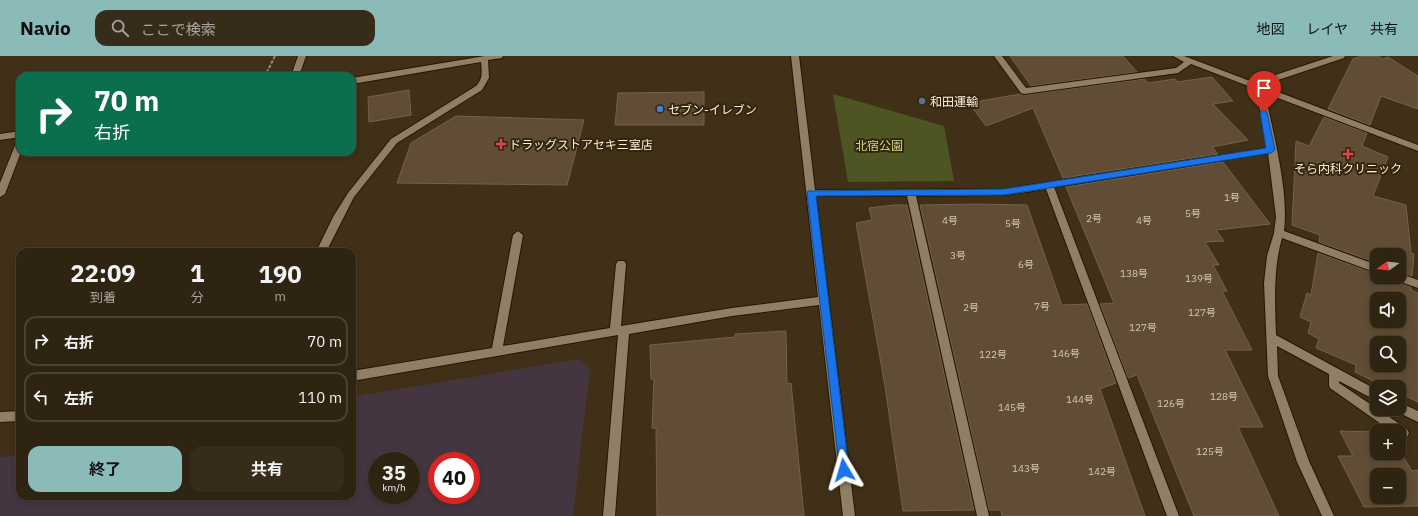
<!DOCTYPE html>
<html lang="ja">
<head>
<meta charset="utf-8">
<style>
	:root { --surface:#2f2411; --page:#372c1a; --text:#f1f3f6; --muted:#a7a49f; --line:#4a4131; --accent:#8bbbb9 }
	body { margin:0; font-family:"IBM Plex Sans","Noto Sans JP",sans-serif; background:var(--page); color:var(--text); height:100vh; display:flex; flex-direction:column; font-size:15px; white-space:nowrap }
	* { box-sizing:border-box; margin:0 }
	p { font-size:13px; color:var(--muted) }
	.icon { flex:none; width:22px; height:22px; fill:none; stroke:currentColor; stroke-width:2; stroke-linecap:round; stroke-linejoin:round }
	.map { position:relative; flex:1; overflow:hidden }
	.details { position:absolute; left:16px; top:192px; width:340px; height:252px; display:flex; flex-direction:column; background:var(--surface); border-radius:12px; box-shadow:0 2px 6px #0003,0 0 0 1px var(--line) }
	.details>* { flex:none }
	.banner { position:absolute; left:16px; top:16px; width:340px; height:84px; border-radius:12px; box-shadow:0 2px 6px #0003,0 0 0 1px var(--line); background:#0b6e4f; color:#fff; overflow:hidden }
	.needle { width:26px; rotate:256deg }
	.tools { position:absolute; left:1370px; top:192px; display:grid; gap:8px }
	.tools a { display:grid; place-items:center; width:36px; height:36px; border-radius:8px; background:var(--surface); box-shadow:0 2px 6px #0003,0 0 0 1px var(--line); font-size:20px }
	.speed { position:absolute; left:368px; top:396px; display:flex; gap:8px; font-size:20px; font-weight:700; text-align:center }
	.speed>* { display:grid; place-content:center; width:52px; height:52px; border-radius:50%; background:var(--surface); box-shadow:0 2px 6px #0003,0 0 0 1px var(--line); line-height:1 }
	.speed small { font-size:10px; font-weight:400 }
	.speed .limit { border:6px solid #d22; background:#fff; color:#111 }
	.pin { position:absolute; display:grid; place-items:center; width:34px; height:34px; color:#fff; margin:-41px -17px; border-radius:50% 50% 50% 0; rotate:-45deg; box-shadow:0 0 4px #0007 }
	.pin .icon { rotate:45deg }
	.me { position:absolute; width:44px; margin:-22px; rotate:353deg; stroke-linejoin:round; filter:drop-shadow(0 0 3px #0008) }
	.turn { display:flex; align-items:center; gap:14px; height:84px; padding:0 12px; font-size:18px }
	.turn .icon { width:52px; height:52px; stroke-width:2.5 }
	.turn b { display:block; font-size:28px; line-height:34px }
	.eta { display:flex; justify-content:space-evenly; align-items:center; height:68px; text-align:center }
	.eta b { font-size:24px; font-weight:700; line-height:28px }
	.button { display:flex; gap:8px; margin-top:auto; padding:8px 12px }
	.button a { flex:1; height:46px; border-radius:12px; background:var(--accent); color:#111; font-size:16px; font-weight:700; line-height:46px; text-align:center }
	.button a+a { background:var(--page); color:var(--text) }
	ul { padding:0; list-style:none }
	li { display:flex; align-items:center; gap:12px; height:50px; margin:0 8px 6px; padding:0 4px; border:2px solid var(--line); border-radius:12px }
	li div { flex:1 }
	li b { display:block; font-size:15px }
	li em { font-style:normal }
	header { display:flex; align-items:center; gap:24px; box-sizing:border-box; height:56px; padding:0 20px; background:var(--accent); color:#111 }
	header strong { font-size:19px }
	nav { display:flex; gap:22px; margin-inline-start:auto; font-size:14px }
	.search { width:280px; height:36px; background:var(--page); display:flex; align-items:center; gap:10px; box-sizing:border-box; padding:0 14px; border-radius:12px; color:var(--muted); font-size:15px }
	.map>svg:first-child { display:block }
</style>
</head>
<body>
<header>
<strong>Navio</strong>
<div class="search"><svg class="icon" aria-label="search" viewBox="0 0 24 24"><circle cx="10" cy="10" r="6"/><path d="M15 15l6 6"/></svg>ここで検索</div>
<nav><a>地図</a><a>レイヤ</a><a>共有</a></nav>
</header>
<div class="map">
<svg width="1418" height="460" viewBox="0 0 1418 460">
	<rect width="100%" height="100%" fill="#3f3017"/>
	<path fill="#443541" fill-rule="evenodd" d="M 580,303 L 590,312 L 573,460 L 0,460 L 0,402 L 20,398 L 20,440 L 352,440 L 352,341 ZM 377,405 L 411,405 L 411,439 L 377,439 ZM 437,405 L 471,405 L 471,439 L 437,439 Z"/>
	<path fill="#4f5423" d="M 833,38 L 944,70 L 954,125 L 848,126 Z"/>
	<g fill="#614d36" stroke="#766149" fill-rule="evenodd">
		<path d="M 1010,0 L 1123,0 L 1137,16 L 1031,30 Z"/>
		<path d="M 1361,0 L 1378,0 L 1383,3 L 1388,1 L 1418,20 L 1418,53 L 1381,40 L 1370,69 L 1328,53 L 1353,3 Z"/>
		<path d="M 1212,21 L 1233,45 L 1213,48 L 1248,84 L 1212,91 L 1218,98 L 1063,122 L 1033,52 L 986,70 L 969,47 L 1020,38 L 1024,39 L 1144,23 L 1148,27 L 1175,23 L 1177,26 Z"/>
		<path d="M 409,34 L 411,59 L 369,66 L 368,41 Z"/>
		<path d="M 704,36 L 704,69 L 615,69 L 618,37 Z"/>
		<path d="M 456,60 L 584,64 L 567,129 L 397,127 L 411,87 Z"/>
		<path d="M 1324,61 L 1367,77 L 1362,90 L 1388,101 L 1373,140 L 1406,149 L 1411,197 L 1414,198 L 1412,220 L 1399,216 L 1399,199 L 1377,199 L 1377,207 L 1319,186 L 1320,179 L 1292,169 L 1296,85 L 1309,90 Z"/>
		<path d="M 1223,106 L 1270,168 L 1216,174 L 1224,185 L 1205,186 L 1219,209 L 1213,209 L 1227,235 L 1222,235 L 1252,294 L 1225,294 L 1263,371 L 1238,371 L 1279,460 L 1194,460 L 1137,319 L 1128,322 L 1100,248 L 1114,247 L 1066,131 Z"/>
		<path d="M 976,148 L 1027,149 L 1062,249 L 1087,248 L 1116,327 L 1100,333 L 1145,460 L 1002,460 L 1001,454 L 989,454 L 920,149 Z"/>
		<path d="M 895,149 L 907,149 L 974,454 L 903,455 L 885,330 L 856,167 L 872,164 L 869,152 Z"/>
		<path d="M 1318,197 L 1377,218 L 1377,221 L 1393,221 L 1395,225 L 1411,231 L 1411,234 L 1418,237 L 1418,346 L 1399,337 L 1399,331 L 1386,331 L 1355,316 L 1356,309 L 1316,292 L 1319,283 L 1308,277 L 1311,266 L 1300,261 L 1307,237 L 1311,239 ZM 1377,243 L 1399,243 L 1399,265 L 1377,265 ZM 1377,287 L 1399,287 L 1399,309 L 1377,309 Z"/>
		<path d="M 786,275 L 787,328 L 791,327 L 804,460 L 657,460 L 656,372 L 652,372 L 654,323 L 651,323 L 650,289 L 735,281 L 735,278 Z"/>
		<path d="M 1340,375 L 1377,376 L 1377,397 L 1399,397 L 1399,394 L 1412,415 L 1418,414 L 1418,450 L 1364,451 L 1338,400 L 1353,400 ZM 1377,419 L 1399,419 L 1399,441 L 1377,441 Z"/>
	</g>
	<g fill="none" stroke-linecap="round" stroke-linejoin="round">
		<defs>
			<g id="minor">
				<path d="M 298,0 L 306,0 L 299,20 L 291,20 Z"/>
				<path d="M 485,0 L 503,0 L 502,2 L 488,4 L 489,22 L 482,34 L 397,87 L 354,141 L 326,196 L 316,196 L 333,161 L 348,137 L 391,83 L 476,30 C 483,23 482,15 481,6 L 352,28 L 352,22 Z"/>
				<path d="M 791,0 L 799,0 L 815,134 L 1005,133 L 1267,92 L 1256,33 L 1191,8 L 1178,17 L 1024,38 L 1021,37 L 994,0 L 1002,0 L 1026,32 L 1176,12 L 1184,6 L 1173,0 L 1184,0 L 1258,28 L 1266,22 L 1333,0 L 1345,0 L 1344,2 L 1272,26 L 1265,31 L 1418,89 L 1418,95 L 1265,37 C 1273,78 1289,133 1284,175 L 1377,209 L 1377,217 L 1282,182 C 1273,214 1275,245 1276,279 L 1377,334 L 1377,345 L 1339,325 L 1339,327 L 1407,373 L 1409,377 L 1407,381 L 1403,382 L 1399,381 L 1399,375 L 1391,375 L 1330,332 L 1329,329 L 1329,318 L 1277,290 L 1278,320 L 1309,405 L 1334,460 L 1322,460 L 1297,406 L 1268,320 L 1264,227 L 1267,200 L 1274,177 L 1276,161 L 1268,97 L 1054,131 L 1179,460 L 1167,460 L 1046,133 L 1005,139 L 916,140 L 989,460 L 977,460 L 907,140 L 816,140 L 855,460 L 843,460 L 819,249 L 732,260 L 629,278 L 615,460 L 603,460 L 618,279 L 352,325 L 352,315 L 492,292 L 513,179 L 518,175 L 523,179 L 503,290 L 610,272 L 616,208 L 618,205 L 624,205 L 626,208 L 621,270 L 732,252 L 818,241 Z"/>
				<path d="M 20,75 L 20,81 L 0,84 L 0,78 Z"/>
				<path d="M 20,84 L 21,96 L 5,138 L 0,141 L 0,127 L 16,87 Z"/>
				<path d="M 1399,217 L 1418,224 L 1418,232 L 1395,224 L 1394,221 L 1399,221 Z"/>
				<path d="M 1399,346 L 1418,355 L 1418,366 L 1395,355 L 1394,353 L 1399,353 Z"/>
				<path d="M 20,355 L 20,365 L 0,366 L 0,356 Z"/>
			</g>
		</defs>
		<use href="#minor" stroke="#251801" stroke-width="2"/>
		<path stroke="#958975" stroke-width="2" stroke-dasharray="3.5 1.5" stroke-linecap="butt" d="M 263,20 L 267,16 L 275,0"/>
		<use href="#minor" fill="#907f64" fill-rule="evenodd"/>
	</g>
	<path fill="#1a73e8" stroke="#114b97" d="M 1264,53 L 1267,56 L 1275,94 L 1271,97 L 1004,139 L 816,140 L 849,414 L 847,417 L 844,419 L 840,417 L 807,137 L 808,135 L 1004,133 L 1266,92 L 1260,56 Z"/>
	<circle fill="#5c6f8a" stroke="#34260d" stroke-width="1.5" cx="922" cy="45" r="4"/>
	<circle fill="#3f7fe0" stroke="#34260d" stroke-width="1.5" cx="660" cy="53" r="4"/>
	<g fill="#e0444e" stroke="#34260d" stroke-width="1.5">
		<path d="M499 82h4v4h4v4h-4v4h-4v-4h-4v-4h4z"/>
		<path d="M1346 92h4v4h4v4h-4v4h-4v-4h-4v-4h4z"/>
	</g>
	<g text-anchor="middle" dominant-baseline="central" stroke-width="4" stroke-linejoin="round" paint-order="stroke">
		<g font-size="10" fill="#d3c7b6">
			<text x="1232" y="141">1号</text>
			<text x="1193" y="157">5号</text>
			<text x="1094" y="162">2号</text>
			<text x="950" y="164">4号</text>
			<text x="1144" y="164">4号</text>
			<text x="1013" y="167">5号</text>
			<text x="958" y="199">3号</text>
			<text x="1026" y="208">6号</text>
			<text x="1134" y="217">138号</text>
			<text x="1199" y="222">139号</text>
			<text x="1042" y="250">7号</text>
			<text x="971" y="251">2号</text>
			<text x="1202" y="256">127号</text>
			<text x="1143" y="271">127号</text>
			<text x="1066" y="297">146号</text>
			<text x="993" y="298">122号</text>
			<text x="1224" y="340">128号</text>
			<text x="1080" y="343">144号</text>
			<text x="1171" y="347">126号</text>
			<text x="1012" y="351">145号</text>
			<text x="1210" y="395">125号</text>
			<text x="1026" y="412">143号</text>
			<text x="1102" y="415">142号</text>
		</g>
		<g font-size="12" fill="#f9f0e1" stroke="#34260d" text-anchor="start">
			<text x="930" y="45">和田運輸</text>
			<text x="668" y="53">セブン-イレブン</text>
			<text x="509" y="88">ドラッグストアセキ三室店</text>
			<text x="1348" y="112" text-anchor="middle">そら内科クリニック</text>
		</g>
		<g font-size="12" fill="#ced885" stroke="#34260d">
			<text x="879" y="89">北宿公園</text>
		</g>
	</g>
</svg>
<div class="tools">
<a><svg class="needle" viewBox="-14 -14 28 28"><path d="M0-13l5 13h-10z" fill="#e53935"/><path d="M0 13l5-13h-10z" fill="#a7a49f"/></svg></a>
<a><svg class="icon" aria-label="sound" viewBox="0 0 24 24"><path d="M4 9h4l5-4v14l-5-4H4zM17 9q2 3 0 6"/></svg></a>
<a><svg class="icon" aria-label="search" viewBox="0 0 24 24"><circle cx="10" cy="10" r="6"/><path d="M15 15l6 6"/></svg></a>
<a><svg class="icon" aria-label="layers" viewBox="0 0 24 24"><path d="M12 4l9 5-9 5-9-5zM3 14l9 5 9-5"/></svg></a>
<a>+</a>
<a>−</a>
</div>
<div class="speed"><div>35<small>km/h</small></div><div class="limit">40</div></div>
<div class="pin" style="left:1264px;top:56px;background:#d93025"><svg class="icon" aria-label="arrive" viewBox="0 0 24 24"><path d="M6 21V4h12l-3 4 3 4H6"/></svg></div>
<svg class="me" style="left:844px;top:414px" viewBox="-20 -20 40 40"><path d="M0-17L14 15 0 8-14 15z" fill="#1a73e8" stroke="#fff" stroke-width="4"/></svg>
<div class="banner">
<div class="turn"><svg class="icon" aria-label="right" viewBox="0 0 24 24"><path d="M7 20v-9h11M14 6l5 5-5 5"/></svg><div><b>70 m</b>右折</div></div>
</div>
<section class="details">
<div class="eta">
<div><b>22:09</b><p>到着</p></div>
<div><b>1</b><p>分</p></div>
<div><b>190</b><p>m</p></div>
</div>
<ul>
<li><svg class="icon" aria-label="right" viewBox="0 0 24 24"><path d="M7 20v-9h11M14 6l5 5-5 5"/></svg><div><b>右折</b></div><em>70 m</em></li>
<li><svg class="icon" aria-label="left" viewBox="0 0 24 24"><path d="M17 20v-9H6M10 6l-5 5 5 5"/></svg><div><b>左折</b></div><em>110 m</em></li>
</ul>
<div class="button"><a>終了</a><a>共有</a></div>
</section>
</div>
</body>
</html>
